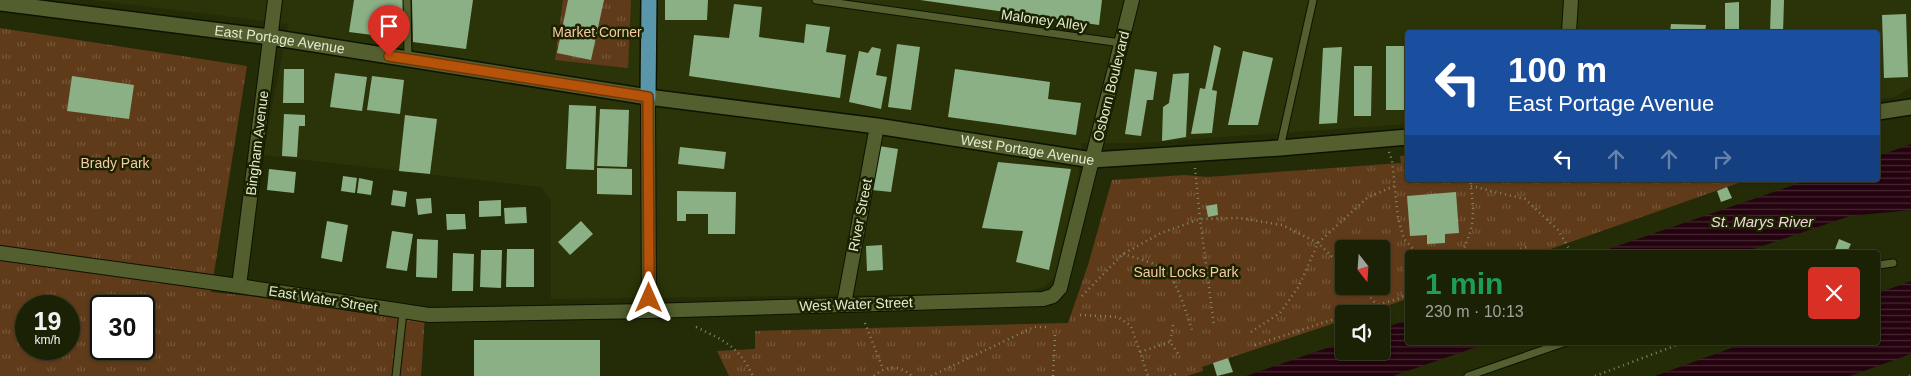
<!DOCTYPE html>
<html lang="en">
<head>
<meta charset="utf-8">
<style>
	:root { --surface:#1b2105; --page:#24290f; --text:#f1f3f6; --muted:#a0a39a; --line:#393e27 }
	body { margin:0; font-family:Arial,sans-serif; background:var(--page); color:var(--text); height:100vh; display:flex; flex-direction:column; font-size:19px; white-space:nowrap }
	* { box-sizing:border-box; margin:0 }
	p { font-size:16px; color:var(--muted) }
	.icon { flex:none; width:28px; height:28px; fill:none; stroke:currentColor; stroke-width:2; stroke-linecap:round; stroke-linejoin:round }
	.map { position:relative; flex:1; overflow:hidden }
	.side { position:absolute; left:1405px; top:250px; width:475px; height:95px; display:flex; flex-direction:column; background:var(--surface); border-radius:5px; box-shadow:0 1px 4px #0004,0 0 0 1px var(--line) }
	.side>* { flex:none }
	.banner { position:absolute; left:1405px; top:30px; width:475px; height:152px; border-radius:5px; box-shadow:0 1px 4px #0004,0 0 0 1px var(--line); background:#1a4fa0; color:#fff; overflow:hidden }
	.needle { width:32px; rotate:163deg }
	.controls { position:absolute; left:1335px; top:240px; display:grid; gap:10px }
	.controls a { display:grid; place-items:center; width:55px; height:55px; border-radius:5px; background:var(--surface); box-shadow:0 1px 4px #0004,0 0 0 1px var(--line); font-size:25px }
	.speed { position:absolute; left:15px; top:295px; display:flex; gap:10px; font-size:25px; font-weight:700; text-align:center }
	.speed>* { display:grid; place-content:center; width:65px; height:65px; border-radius:50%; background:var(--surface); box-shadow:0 1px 4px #0004,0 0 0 1px var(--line); line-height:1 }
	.speed small { font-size:12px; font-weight:400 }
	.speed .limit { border:2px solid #111; border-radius:8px; background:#fff; color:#111 }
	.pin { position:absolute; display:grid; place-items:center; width:42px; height:42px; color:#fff; margin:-51px -21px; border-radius:50% 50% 50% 0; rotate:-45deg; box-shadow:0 0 5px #0007 }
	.pin .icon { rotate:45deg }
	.me { position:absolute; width:55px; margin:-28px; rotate:0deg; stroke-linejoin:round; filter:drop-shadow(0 0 4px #0008) }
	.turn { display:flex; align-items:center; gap:18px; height:105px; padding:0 20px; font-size:22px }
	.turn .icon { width:65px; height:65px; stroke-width:2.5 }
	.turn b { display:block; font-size:35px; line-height:42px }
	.lanes { display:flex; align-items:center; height:48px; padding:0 20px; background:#0003; justify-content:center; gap:25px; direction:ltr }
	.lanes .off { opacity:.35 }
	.round { display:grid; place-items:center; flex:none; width:52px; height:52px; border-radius:5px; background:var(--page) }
	.head { display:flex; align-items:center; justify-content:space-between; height:85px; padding:0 20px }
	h1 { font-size:30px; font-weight:700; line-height:38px; color:#1e9e55 }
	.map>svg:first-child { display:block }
</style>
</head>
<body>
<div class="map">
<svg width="1911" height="376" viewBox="0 0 1911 376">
	<defs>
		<pattern id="grass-tufts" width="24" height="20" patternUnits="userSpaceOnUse" patternTransform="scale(1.25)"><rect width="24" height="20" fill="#603b1a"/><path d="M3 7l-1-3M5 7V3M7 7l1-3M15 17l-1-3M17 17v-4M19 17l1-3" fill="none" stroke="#76583a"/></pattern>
		<pattern id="water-rules" width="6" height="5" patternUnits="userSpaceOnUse" patternTransform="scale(1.25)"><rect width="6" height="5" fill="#24020f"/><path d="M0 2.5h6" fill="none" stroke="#442731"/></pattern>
	</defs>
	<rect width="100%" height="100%" fill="#242c07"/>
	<path fill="#2b3408" d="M 94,0 L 1911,0 L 1911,87 L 1895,97 L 1878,99 L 1878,32 L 1408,32 L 1407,124 L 1140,143 L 1082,143 L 1078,178 L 1055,277 L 1044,287 L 1024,293 L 551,299 L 551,201 L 541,187 L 263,155 L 288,24 Z"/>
	<g fill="url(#grass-tufts)" fill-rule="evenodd">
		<path d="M 563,0 L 631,0 L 628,68 L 555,60 Z"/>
		<path d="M 0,28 L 247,66 L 211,292 L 425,315 L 421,376 L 0,376 ZM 26,306 L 69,306 L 69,349 L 26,349 ZM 101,306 L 144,306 L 144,349 L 101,349 Z"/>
		<path d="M 1407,155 L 1408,180 L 1747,180 L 1542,252 L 1408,252 L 1407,299 L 1363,314 L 1344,314 L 1344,320 L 1202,367 L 1203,371 L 1187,376 L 729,376 L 717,351 L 755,349 L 755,331 L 1068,323 L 1088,265 L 1112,180 L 1184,175 L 1208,177 L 1401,163 L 1400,156 ZM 1344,249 L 1381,249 L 1381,286 L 1344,286 Z"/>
	</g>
	<g fill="url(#water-rules)">
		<path d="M 1911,144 L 1911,210 L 1850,216 L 1745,252 L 1600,252 L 1808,180 L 1878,180 L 1878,156 Z"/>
		<path d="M 1911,281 L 1911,354 L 1850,376 L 1655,376 L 1745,343 L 1878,342 L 1878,293 Z"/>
		<path d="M 1407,320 L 1408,342 L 1488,343 L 1393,376 L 1246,376 L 1344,342 L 1344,351 L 1381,351 L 1381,329 Z"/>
	</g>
	<g fill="#8cb086">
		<path d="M 354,0 L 403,0 L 404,39 L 349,32 Z"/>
		<path d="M 412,0 L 473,0 L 466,49 L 413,42 Z"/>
		<path d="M 568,0 L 604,0 L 591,60 L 557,53 Z"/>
		<path d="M 665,0 L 708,0 L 707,20 L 665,20 Z"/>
		<path d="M 920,0 L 1102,0 L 1099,25 Z"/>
		<path d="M 1771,0 L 1784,0 L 1783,32 L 1770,32 Z"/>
		<path d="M 1739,2 L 1739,32 L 1725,32 L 1725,3 Z"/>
		<path d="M 734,4 L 762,7 L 759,37 L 804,43 L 806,24 L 830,27 L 826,52 L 846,55 L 840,98 L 689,76 L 694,35 L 729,38 Z"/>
		<path d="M 1906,14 L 1908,77 L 1884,78 L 1882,15 Z"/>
		<path d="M 1671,24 L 1706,25 L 1705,32 L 1670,32 Z"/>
		<path d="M 897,44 L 920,47 L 911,110 L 888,107 Z"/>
		<path d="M 1214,45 L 1221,48 L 1212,90 L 1217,91 L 1212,133 L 1191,134 L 1200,88 L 1205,89 Z"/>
		<path d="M 1386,46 L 1406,46 L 1405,96 L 1408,96 L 1408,110 L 1386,110 Z"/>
		<path d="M 872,47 L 881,49 L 876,75 L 887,77 L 881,109 L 849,102 L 859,51 L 868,53 Z"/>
		<path d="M 1342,47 L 1337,123 L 1319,124 L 1323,48 Z"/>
		<path d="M 1243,51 L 1273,58 L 1258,125 L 1228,125 Z"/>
		<path d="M 1354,66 L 1372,66 L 1371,116 L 1354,116 Z"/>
		<path d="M 284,69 L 304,69 L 304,103 L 283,103 Z"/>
		<path d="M 955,69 L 1050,82 L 1048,99 L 1081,103 L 1076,135 L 948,117 Z"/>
		<path d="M 1135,69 L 1157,72 L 1153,100 L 1147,100 L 1141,136 L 1125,134 Z"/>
		<path d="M 335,73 L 367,77 L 362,111 L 330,107 Z"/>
		<path d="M 1189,73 L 1186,137 L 1162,141 L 1163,107 L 1169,103 L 1173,74 Z"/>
		<path d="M 72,76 L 134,85 L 129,119 L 67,111 Z"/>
		<path d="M 372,76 L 404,80 L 400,114 L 367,110 Z"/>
		<path d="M 569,105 L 596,106 L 594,170 L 566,169 Z"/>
		<path d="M 600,109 L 629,110 L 627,167 L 597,166 Z"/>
		<path d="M 284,114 L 305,115 L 305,126 L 299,126 L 297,157 L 282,156 Z"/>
		<path d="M 405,115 L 437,119 L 430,174 L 399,171 Z"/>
		<path d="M 879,146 L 898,149 L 891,192 L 872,190 Z"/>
		<path d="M 680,147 L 726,152 L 724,169 L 678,164 Z"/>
		<path d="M 998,162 L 1071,169 L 1049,270 L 1016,262 L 1023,231 L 982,228 Z"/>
		<path d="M 597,168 L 632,169 L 632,195 L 597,194 Z"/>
		<path d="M 269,169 L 296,172 L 294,193 L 267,190 Z"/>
		<path d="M 343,176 L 357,178 L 355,193 L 341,191 Z"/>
		<path d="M 359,178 L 373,181 L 371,195 L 357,193 Z"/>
		<path d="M 1727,187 L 1732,198 L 1721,202 L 1717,191 Z"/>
		<path d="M 393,190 L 407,192 L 405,207 L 391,205 Z"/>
		<path d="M 677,191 L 736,192 L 735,234 L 708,234 L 708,214 L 686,214 L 686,221 L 677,221 Z"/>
		<path d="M 1456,192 L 1459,233 L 1445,234 L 1445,243 L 1427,244 L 1427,235 L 1410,236 L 1407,196 Z"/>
		<path d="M 431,198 L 432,213 L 418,215 L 416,199 Z"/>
		<path d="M 501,200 L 501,216 L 479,217 L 479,201 Z"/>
		<path d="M 1217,204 L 1218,215 L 1208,217 L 1206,206 Z"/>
		<path d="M 526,207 L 527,223 L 505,224 L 504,208 Z"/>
		<path d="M 446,214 L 465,214 L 466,229 L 447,230 Z"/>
		<path d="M 327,221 L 348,225 L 342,262 L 321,258 Z"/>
		<path d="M 581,221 L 593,234 L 570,255 L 558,242 Z"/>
		<path d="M 392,231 L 413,234 L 407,271 L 386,268 Z"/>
		<path d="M 417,239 L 438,240 L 437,278 L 416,277 Z"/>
		<path d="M 1839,239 L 1851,244 L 1847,252 L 1834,252 Z"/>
		<path d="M 882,245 L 883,270 L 867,271 L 866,246 Z"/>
		<path d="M 507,249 L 534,249 L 534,287 L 506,287 Z"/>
		<path d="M 481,250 L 502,250 L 501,288 L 480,287 Z"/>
		<path d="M 453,253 L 474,254 L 473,291 L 452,291 Z"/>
		<rect x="474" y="340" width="126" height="36"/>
		<path d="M 1228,358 L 1233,372 L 1217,376 L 1213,363 Z"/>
	</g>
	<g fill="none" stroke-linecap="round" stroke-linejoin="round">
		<defs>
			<g id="lane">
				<path d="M 407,0 L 408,59"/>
				<path d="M 816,0 L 1121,43"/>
				<path d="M 1280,148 L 1313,0"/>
				<path d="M 1878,265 L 1893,263"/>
				<path d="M 396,376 L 403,312"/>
				<path d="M 1468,376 L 1566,342"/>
			</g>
			<g id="street">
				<path d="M 1569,32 L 1571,0"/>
				<path d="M 648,97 L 649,311"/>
				<path d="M 0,253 L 239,286 L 429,315 L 649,311 L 1043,299 L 1053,296 L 1060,288 L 1132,0"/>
				<path d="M 239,286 L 275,0"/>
				<path d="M 844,304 L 877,126"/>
			</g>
			<g id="secondary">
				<path id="s1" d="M 0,3 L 270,37 L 648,97 L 877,126 L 1092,160 L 1280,148 L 1408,137"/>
				<path d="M 1878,112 L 1911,107"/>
			</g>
			<path id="primary" d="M 648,97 L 649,0"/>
		</defs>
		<use href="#lane" stroke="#0e1300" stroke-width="9"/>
		<use href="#street" stroke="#0e1300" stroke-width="16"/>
		<use href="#secondary" stroke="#0e1300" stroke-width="18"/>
		<use href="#primary" stroke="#0e1300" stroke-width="18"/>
		<g stroke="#828a6a" stroke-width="2.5" stroke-dasharray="1 4" stroke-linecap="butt">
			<path d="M 1389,152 L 1392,160 L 1398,218 L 1404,239 L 1416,252"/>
			<path d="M 1195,168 L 1200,219 L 1214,326"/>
			<path d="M 1471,186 L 1525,199 L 1558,230 L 1571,252"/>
			<path d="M 1462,252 C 1476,225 1474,210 1470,180"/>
			<path d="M 1511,252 L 1527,247 L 1529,252"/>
			<path d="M 1123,254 C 1135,258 1158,263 1167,272 C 1178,284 1187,315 1192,330"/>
			<path d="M 1361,286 L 1376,304"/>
			<path d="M 1082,296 L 1123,254 L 1161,233 L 1200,219 L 1240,218 L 1282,225 L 1318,243 L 1344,268"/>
			<path d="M 1350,314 L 1400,298 L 1408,294"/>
			<path d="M 1080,315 L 1118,317 L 1131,326 L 1148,376"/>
			<path d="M 865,323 L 883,369"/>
			<path d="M 1173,325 L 1170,342 L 1180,356"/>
			<path d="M 696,327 C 725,341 738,346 753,376"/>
			<path d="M 1251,332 L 1280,313 L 1299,286 L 1318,243 L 1367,198 L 1394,186"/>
			<path d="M 1255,345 L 1344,316"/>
			<path d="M 1140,352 L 1170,342"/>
			<path d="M 874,376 C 887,365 899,365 912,376"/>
			<path d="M 931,376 L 1034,327 L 1046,327"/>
			<path d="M 1053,376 L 1055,335"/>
			<path d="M 1170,376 L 1178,373"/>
			<path d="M 1595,376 L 1685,342"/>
			<path d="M 1909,376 L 1911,375"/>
		</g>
		<use href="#lane" stroke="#535f2f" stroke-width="7"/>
		<use href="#street" stroke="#535f2f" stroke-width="14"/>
		<use href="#secondary" stroke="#535f2f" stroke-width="15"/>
		<use href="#primary" stroke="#5a96a9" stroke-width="15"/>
	</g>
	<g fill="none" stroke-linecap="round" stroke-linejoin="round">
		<defs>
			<path id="route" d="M 389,56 L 648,97 L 649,298"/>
		</defs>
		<use href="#route" stroke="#753606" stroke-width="12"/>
		<use href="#route" stroke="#b45309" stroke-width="9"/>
	</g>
	<g text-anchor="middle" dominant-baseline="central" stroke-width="5" stroke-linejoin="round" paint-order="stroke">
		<g font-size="14" fill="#e2ead0" stroke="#1a2200">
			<text transform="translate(1044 20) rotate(8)">Maloney Alley</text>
			<text stroke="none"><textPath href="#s1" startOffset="282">East Portage Avenue</textPath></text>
			<text transform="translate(1111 86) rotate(-76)">Osborn Boulevard</text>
			<text transform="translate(257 143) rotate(-83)">Bingham Avenue</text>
			<text stroke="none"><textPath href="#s1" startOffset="1038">West Portage Avenue</textPath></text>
			<text transform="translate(860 215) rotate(-79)">River Street</text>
			<text transform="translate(323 299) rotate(9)">East Water Street</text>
			<text transform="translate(856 304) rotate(-2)">West Water Street</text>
		</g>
		<g font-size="14" fill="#f8c9a3" stroke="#1a2200">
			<text x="597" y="32">Market Corner</text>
			<text x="115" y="163">Brady Park</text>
			<text x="1186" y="272">Sault Locks Park</text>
		</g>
		<g font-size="15" font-style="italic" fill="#f4d5dc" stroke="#1a2200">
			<text x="1762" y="221">St. Marys River</text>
		</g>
	</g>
</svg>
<div class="controls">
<a><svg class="needle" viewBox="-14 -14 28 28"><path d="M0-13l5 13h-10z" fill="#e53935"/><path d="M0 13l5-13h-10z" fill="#a0a39a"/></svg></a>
<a><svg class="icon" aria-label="sound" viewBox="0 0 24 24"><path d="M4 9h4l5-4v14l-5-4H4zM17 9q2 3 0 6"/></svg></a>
</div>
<div class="speed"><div>19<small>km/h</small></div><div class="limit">30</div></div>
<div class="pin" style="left:389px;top:56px;background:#d93025"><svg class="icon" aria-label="arrive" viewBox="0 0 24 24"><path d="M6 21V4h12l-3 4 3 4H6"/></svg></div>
<svg class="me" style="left:649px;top:298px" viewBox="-20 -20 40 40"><path d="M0-17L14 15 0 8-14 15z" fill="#b45309" stroke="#fff" stroke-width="4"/></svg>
<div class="banner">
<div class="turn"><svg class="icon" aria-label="left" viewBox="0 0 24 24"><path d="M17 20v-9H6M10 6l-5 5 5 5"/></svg><div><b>100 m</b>East Portage Avenue</div></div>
<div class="lanes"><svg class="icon" aria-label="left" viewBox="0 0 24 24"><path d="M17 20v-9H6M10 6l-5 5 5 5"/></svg><svg class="icon off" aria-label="ahead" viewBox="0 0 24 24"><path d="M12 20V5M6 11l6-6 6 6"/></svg><svg class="icon off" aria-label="ahead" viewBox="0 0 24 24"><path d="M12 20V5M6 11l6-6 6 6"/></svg><svg class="icon off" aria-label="right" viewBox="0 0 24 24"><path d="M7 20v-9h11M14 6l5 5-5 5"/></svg></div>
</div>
<section class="side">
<div class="head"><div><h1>1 min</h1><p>230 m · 10:13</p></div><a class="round" style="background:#d93025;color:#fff"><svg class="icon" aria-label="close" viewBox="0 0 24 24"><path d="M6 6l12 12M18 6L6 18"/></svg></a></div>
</section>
</div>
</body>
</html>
